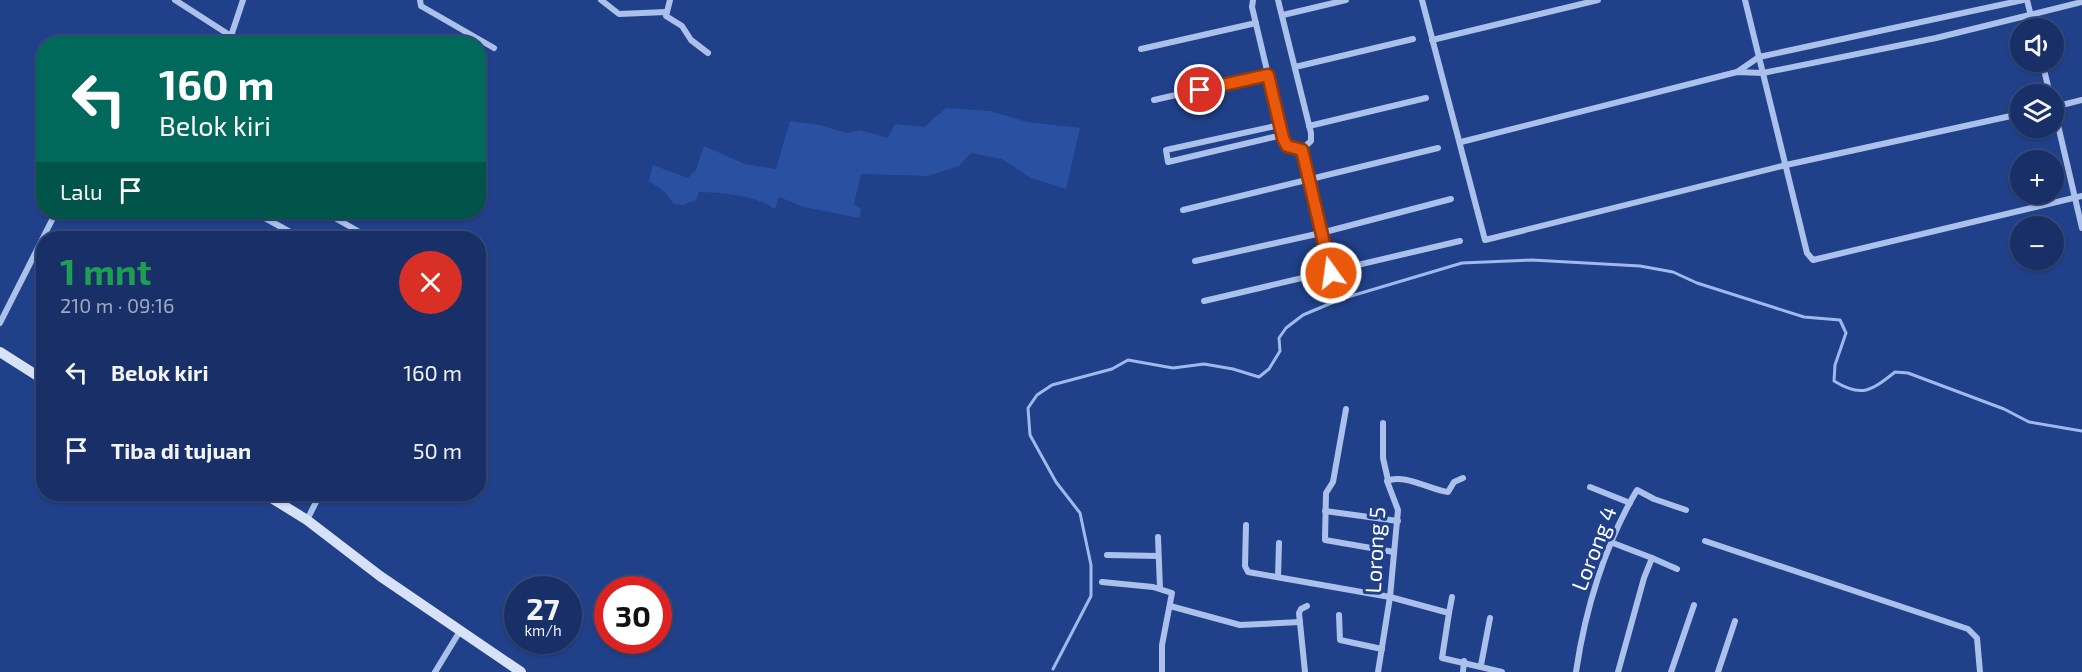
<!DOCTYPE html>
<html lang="id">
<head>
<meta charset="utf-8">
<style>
	:root { --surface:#183067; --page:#253c70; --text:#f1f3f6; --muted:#9fa9c0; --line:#364b7b }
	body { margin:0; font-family:"Exo 2",sans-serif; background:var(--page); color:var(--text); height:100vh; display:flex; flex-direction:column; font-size:22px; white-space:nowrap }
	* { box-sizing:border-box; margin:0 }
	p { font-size:20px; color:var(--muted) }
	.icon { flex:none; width:33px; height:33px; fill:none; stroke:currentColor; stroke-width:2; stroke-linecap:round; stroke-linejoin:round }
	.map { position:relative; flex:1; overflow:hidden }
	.panel { position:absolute; left:36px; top:231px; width:450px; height:270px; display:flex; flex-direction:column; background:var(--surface); border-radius:24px; box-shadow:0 2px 4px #0004,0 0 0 2px var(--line) }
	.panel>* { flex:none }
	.guide { position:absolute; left:36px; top:36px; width:450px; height:183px; border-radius:24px; box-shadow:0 2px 4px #0004,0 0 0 2px var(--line); background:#00695c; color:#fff; overflow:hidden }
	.controls { position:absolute; left:2010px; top:18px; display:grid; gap:12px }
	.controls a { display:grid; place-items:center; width:54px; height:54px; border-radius:50%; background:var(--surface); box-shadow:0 2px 4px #0004,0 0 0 2px var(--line); font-size:30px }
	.speed { position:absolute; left:504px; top:576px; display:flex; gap:12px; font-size:30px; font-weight:700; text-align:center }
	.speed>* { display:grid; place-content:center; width:78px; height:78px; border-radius:50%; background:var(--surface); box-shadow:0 2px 4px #0004,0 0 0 2px var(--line); line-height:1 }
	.speed small { font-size:15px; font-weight:400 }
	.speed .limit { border:9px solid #d22; background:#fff; color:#111 }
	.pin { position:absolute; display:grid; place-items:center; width:51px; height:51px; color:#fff; margin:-26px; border:3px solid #fff; border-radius:50%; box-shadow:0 2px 6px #0007 }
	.me { position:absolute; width:66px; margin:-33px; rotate:346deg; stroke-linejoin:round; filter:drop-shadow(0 0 4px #0008) }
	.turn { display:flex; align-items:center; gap:21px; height:126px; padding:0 24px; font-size:27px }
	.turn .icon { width:78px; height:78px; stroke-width:2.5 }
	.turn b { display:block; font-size:42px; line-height:51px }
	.then { display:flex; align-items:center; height:57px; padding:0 24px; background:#0003; gap:12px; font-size:22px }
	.round { display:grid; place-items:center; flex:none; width:63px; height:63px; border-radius:32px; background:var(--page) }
	.overview { display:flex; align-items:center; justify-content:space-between; height:102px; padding:0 24px }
	h1 { font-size:36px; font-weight:700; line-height:45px; color:#1e9e55 }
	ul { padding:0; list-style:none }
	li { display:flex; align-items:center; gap:18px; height:78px; padding:0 24px }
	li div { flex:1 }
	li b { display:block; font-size:22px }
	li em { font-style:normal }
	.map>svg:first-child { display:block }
</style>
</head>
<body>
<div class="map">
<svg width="2082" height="672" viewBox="0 0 2082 672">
	<rect width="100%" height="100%" fill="#204089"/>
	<path fill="#2a50a1" d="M 946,108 L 990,111 L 1027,122 L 1080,128 L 1066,189 L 1031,178 L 1002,159 L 971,153 L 959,166 L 928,176 L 861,174 L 854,204 L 861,209 L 859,218 L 804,207 L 779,197 L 775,209 C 754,195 725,193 699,192 L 696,200 L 683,205 L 674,204 L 665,192 L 649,181 L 653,165 L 688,178 L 696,170 L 704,146 L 745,164 L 776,169 L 790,121 L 819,125 L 847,133 L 860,130 L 888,138 L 895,124 L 924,127 Z"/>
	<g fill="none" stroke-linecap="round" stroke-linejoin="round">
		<path stroke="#9fb9ec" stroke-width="3" d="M 1053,669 L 1091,596 L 1091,565 L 1080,513 L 1056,482 L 1030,435 L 1028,408 L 1037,395 L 1052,385 L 1112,369 L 1128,360 L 1173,368 L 1204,364 L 1233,369 L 1259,377 L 1269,369 L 1280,351 L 1279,338 L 1286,328 L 1303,315 L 1341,299 L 1462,263 L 1532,260 L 1640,266 L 1673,272 L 1697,283 L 1804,317 L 1840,320 L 1846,333 L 1835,365 L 1834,381 C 1862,398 1871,391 1895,372 L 1908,373 L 2004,409 L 2029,422 L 2082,431"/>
		<g stroke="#abc0eb" stroke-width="6">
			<path d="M 175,0 L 231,36"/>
			<path d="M 420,0 L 421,6 L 494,48"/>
			<path d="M 601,0 L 619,14 L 666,12"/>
			<path d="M 670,0 L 666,16 L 682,26 L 691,40 L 708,53"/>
			<path d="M 1253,0 L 1252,7 L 1283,138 L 1287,146 L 1301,150 L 1311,141 L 1311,133 L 1278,0"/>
			<path d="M 1422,0 L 1485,240 L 1786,165 L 2020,114"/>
			<path d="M 1745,0 L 1807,253 L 1813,260 L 2082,196"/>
			<path d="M 2027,0 L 2034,28"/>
			<path d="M 1283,15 L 1346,0"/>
			<path d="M 1432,40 L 1598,0"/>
			<path d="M 233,44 L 232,33 L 243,0"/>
			<path d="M 1141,49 L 1256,23"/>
			<path d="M 2042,62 L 2050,94"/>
			<path d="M 1295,67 L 1413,39"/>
			<path d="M 1737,72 L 1759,57 L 2023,0"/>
			<path d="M 1154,100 L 1268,74"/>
			<path d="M 2054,107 L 2082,100"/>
			<path d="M 2054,108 L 2082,228"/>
			<path d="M 1280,125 L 1166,150 L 1168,162 L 1282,135"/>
			<path d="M 1309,126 L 1426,98"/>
			<path d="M 1461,142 L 1737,72 L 1763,73 L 1936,38 L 2082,2"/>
			<path d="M 1301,150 L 1331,273"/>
			<path d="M 1183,210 L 1438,148"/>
			<path d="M 254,212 L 301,238"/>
			<path d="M 138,213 L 139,212"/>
			<path d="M 328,214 L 370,238"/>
			<path d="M 1195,261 L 1321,233 L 1451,199"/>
			<path d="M 1204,301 L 1460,241"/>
			<path d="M 0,323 L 56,212"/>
			<path d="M 1346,409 L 1333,482 L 1326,493 L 1325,540 L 1394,552"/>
			<path d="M 1383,423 L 1383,458 L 1388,480"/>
			<path d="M 1590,487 L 1630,503"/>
			<path d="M 1325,511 L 1398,521"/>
			<path d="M 307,520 L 320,494"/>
			<path d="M 1246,525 L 1245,566 L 1248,572 L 1390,597 L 1449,613 L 1442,658 L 1502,672"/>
			<path d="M 1158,537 L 1160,588"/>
			<path d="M 1705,541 L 1968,629 L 1977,638 L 1980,672"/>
			<path d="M 1613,543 L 1652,558"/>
			<path d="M 1107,555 L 1158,556"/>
			<path d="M 1278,577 L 1279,543"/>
			<path d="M 1102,582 L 1153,587 L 1172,593 L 1162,645 L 1162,672"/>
			<path d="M 1170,606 L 1240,625 L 1300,622"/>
			<path d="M 1449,613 L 1452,597"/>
			<path d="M 1339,615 L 1340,640 L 1382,649"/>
			<path d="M 1481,665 L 1490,618"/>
			<path d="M 435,672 L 460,631"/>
			<path d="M 1305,672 L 1299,613 L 1301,609 L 1307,606"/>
			<path d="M 1378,672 L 1390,597 L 1398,510 L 1387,481 C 1403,473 1431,490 1448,492 L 1454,482 L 1463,478"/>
			<path d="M 1463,672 L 1464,661"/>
			<path d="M 1576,672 C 1585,610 1605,544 1637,490 L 1654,499 L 1686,510"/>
			<path d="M 1618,672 L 1644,578 L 1652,558 L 1677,569"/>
			<path d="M 1671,672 L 1694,605"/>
			<path d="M 1718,672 L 1735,621"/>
		</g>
		<g stroke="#d7e1f8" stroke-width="10">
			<path d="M 0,352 L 44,380"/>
			<path d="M 265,494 L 307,520 L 380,576 L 521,672"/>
		</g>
	</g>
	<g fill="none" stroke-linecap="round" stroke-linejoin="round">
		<defs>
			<path id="route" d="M 1200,90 L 1268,75 L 1283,138 L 1287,146 L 1302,150 L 1331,273"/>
		</defs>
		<use href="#route" stroke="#983908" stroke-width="15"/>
		<use href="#route" stroke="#ea580c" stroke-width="10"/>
	</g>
	<g text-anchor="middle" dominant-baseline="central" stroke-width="6" stroke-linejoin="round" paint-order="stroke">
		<g font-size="22" fill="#fff" stroke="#204089">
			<text transform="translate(1593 548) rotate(-69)">Lorong 4</text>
			<text transform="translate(1374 550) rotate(-87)">Lorong 5</text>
		</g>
	</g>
</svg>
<div class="controls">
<a><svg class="icon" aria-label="sound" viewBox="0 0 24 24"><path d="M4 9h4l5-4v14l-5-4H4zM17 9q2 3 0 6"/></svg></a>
<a><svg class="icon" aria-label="layers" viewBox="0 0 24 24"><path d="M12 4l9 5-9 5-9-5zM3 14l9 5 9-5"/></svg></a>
<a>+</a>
<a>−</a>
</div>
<div class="speed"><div>27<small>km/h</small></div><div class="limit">30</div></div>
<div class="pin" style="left:1200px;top:90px;background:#d93025"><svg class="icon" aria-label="arrive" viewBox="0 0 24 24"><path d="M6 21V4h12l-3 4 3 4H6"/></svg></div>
<svg class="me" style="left:1331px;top:273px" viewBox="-20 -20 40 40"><circle r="17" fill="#ea580c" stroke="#fff" stroke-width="3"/><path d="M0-11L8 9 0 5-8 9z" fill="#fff"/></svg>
<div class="guide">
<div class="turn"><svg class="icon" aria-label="left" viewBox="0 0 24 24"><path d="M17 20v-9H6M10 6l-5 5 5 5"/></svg><div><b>160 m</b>Belok kiri</div></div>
<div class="then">Lalu<svg class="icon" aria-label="arrive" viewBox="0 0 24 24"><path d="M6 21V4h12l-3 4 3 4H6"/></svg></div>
</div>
<section class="panel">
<div class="overview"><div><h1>1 mnt</h1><p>210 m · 09:16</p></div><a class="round" style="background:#d93025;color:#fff"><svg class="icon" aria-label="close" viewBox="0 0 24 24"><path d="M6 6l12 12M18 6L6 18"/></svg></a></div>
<ul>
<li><svg class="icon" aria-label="left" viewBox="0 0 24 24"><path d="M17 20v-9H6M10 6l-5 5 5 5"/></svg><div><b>Belok kiri</b></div><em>160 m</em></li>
<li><svg class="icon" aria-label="arrive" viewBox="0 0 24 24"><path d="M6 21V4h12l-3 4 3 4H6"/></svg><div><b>Tiba di tujuan</b></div><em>50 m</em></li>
</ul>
</section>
</div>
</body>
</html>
